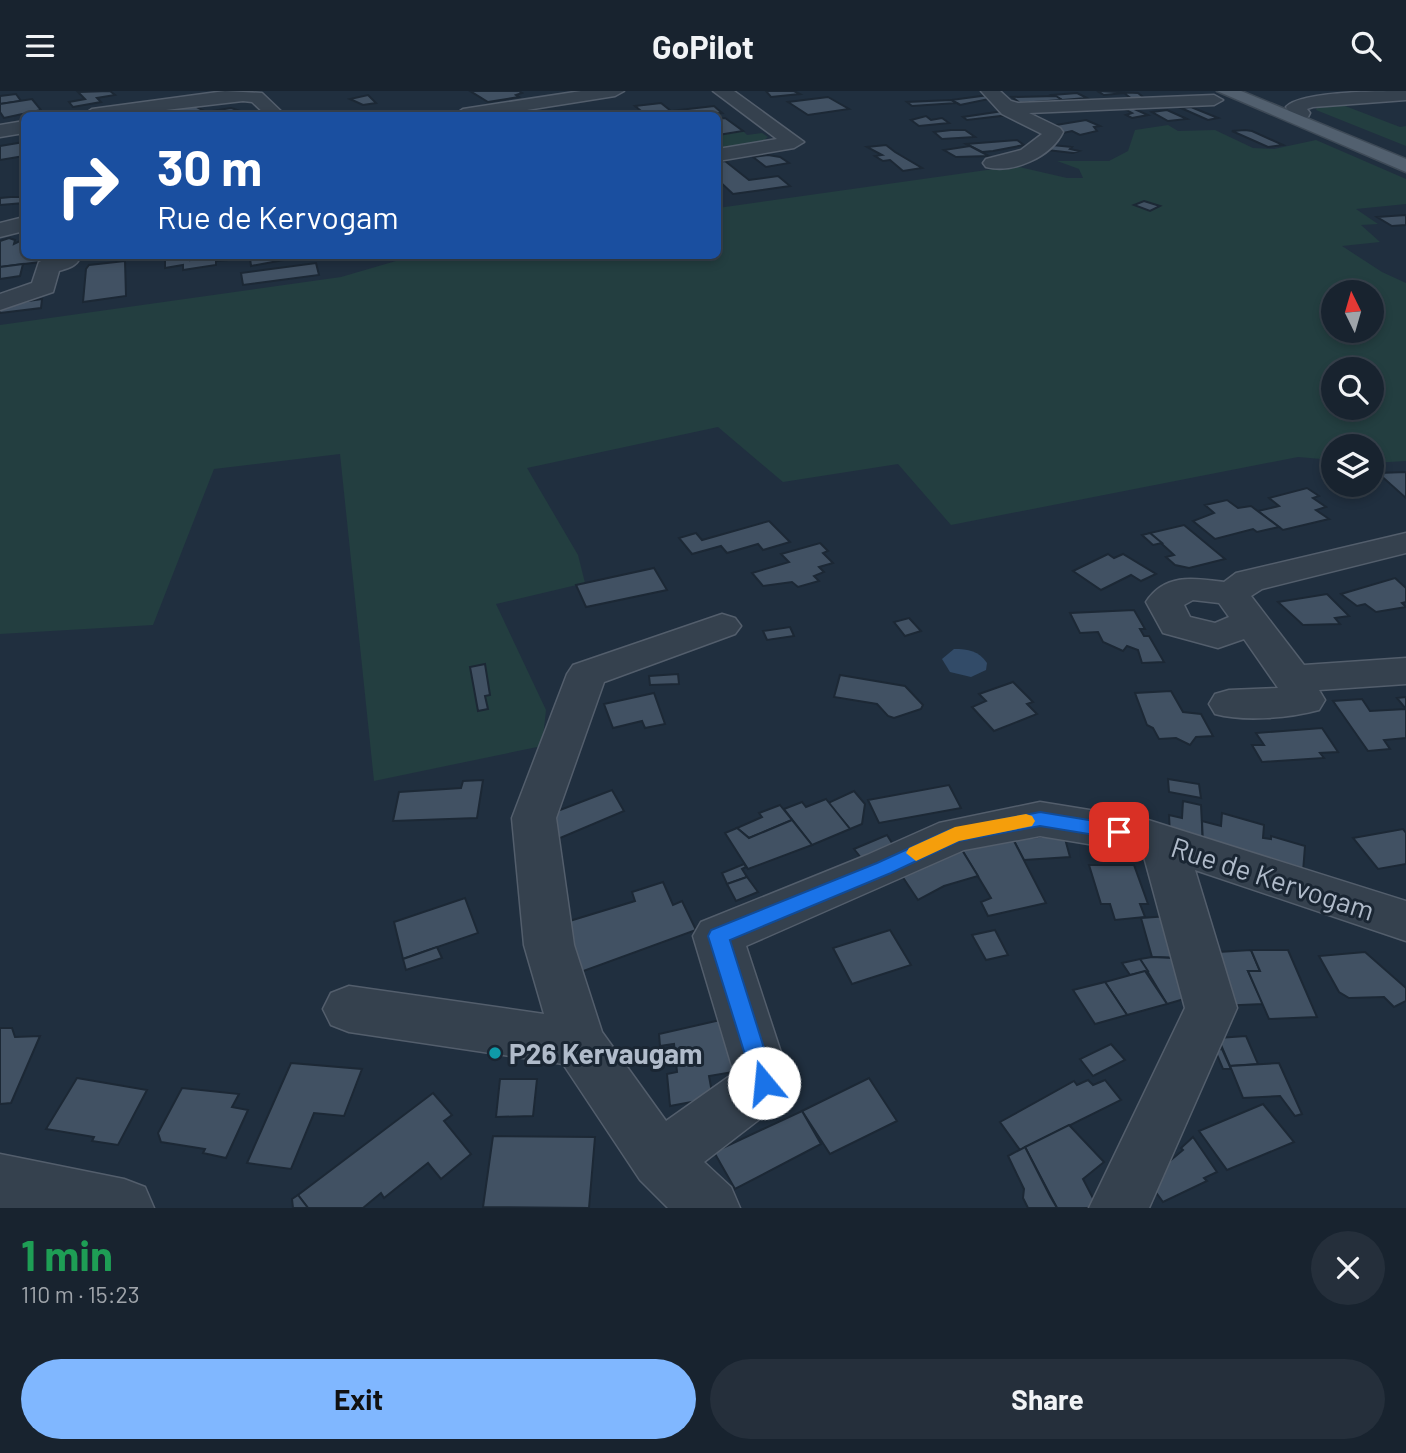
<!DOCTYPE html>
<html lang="en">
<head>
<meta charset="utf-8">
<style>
	:root { --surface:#18232f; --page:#252f3b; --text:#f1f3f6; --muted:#9fa4aa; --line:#36404b; --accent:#80b7ff }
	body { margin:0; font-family:Barlow,sans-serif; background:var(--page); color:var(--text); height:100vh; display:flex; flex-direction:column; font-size:26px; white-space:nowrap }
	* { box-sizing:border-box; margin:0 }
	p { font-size:23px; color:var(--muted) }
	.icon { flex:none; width:38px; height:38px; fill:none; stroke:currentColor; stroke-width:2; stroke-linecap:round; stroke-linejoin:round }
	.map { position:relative; height:1117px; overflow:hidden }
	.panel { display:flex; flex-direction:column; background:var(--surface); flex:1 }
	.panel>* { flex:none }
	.hud { position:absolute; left:21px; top:21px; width:700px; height:147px; border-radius:10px; box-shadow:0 4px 10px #0003,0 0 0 2px var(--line); background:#1a4fa0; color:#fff; overflow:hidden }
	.needle { width:46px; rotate:355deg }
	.buttons { position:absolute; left:1321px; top:189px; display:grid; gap:14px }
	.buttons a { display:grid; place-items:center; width:63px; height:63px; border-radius:50%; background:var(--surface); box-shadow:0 4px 10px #0003,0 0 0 2px var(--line); font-size:35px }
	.pin { position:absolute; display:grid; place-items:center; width:60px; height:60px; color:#fff; margin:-30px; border-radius:14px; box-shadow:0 4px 10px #0006 }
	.me { position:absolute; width:77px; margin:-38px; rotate:343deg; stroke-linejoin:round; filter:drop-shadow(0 0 5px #0008) }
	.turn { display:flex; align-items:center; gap:24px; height:147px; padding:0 21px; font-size:32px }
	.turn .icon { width:91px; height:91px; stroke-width:2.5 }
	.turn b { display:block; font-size:49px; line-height:60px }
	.round { display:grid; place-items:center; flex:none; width:74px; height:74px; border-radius:37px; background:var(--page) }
	.head { display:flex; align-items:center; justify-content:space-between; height:119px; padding:0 21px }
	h1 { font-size:42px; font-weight:700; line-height:52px; color:#1e9e55 }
	.primary-button { display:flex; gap:14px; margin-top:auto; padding:14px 21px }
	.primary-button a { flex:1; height:80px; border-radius:42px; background:var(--accent); color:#111; font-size:28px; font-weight:700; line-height:80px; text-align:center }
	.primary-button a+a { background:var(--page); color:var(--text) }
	header { display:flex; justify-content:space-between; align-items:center; height:91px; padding:0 21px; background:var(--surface); font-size:32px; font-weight:700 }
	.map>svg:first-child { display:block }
</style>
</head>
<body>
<header><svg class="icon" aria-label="menu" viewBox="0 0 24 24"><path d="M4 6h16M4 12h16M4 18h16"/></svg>GoPilot<svg class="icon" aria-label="search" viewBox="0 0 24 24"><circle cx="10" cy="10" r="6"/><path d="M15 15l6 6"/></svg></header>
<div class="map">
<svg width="1406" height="1117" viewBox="0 0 1406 1117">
	<rect width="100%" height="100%" fill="#202f3f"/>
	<g fill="#233e40" fill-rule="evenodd">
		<path d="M 1340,13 L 1400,36 L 1406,35 L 1406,55 L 1316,19 L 1318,14 Z"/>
		<path d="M 1168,34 L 1178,40 L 1215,39 L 1253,57 L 1274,58 L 1316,49 L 1406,88 L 1406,113 L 1356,118 L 1378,133 L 1361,134 L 1380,151 L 1342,155 L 1382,181 L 1406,192 L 1406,370 L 1372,372 L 1372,355 L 1334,355 L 1333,369 L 1298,366 L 951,434 L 898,373 L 783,391 L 718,336 L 527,377 L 578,464 L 585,492 L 496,513 L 546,619 L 542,655 L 374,690 L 340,363 L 214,378 L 153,534 L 0,543 L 0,234 L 341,186 L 413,165 L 718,164 L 718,117 L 1015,75 L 1067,87 L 1083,87 L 1079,78 L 1057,70 L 1109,70 L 1128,60 L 1135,39 ZM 1334,201 L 1372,201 L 1372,240 L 1334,240 ZM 1334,278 L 1372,278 L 1372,317 L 1334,317 Z"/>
		<path d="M 743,40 L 747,44 L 762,42 L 768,46 L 758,54 L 718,59 L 718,44 Z"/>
	</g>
	<path fill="#324b68" d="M 954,558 C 968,558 979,560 987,572 L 986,579 L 971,586 L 950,581 L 942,568 Z"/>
	<g fill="#415163" stroke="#1c2835" stroke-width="2">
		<path d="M 110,0 L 115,4 L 97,7 L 101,11 L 73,16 L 69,11 L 85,8 L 78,1 Z"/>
		<path d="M 470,0 L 519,0 L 522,2 L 516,4 L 519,6 L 488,11 Z"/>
		<path d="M 766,0 L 794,0 L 800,3 L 771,6 Z"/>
		<path d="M 1097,0 L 1138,2 L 1148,10 L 1136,11 L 1124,2 L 1104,4 Z"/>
		<path d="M 1077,2 L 1087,7 L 1062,9 L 1052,4 Z"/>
		<path d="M 16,3 L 21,10 L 0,13 L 0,5 Z"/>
		<path d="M 368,4 L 376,12 L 363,14 L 350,8 Z"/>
		<path d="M 989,4 L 989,8 L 960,14 L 951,9 Z"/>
		<path d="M 1056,5 L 1062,9 L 1020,12 L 1012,6 Z"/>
		<path d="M 828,6 L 849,18 L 808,24 L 788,11 Z"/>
		<path d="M 32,8 L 41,19 L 4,27 L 0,21 L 0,13 Z"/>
		<path d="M 951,9 L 957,12 L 912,15 L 907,11 Z"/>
		<path d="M 661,12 L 671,20 L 714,15 L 722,22 L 646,24 L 635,15 Z"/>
		<path d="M 193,14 L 206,21 L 231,17 L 253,24 L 183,24 L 173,18 Z"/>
		<path d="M 1191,16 L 1218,27 L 1208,29 L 1181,17 Z"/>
		<path d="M 1123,17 L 1132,17 L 1148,24 L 1132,27 L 1126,24 L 1132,22 Z"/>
		<path d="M 1167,19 L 1187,28 L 1168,30 L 1152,21 Z"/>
		<path d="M 1003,20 L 1009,24 L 967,29 L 963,26 Z"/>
		<path d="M 926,25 L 931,29 L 942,27 L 949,32 L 919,35 L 911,29 Z"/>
		<path d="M 725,27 L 728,29 L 743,40 L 718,44 L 718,28 Z"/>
		<path d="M 1086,29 L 1100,35 L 1094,36 L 1097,40 L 1080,44 L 1072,40 L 1063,42 L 1050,35 Z"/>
		<path d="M 951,39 L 965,39 L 975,46 L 942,48 L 934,41 Z"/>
		<path d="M 1245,39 L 1252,40 L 1283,54 L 1268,56 L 1232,40 Z"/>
		<path d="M 1017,49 L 1024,54 L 993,60 L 982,61 L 966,53 Z"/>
		<path d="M 24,51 L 24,65 L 0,69 L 0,55 Z"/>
		<path d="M 886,54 L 895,61 L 922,77 L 903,80 L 890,69 L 883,70 L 875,65 L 882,64 L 867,56 Z"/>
		<path d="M 1052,54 L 1072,56 L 1070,58 L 1079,60 L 1073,62 L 1047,59 Z"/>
		<path d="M 970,55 L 989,65 L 956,66 L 944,59 Z"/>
		<path d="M 768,64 L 780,66 L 789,72 L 766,76 L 753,66 Z"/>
		<path d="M 725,70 L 749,89 L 778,85 L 790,95 L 733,103 L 718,89 L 718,71 Z"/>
		<path d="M 11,106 L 24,106 L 24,112 L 0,114 L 0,107 Z"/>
		<path d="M 1144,110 L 1160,115 L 1150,120 L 1134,114 Z"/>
		<path d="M 1406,124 L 1406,134 L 1392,135 L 1377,126 Z"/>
		<path d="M 9,147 L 15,149 L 14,153 L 24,148 L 24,164 L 42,164 L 40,171 L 0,176 L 0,150 Z"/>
		<path d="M 165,164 L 194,164 L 190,165 L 190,169 L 227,164 L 227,169 L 216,170 L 216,174 L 183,179 L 183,174 L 165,177 Z"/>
		<path d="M 310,164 L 251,175 L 250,167 L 264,164 Z"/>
		<path d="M 125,170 L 126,205 L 83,211 L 86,178 L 89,174 Z"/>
		<path d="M 316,172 L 319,184 L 243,194 L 241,182 Z"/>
		<path d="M 23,173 L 20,185 L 0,188 L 0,176 Z"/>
		<path d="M 42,208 L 41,217 L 0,222 L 0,214 Z"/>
		<path d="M 1406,381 L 1406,407 L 1378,382 Z"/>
		<path d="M 1307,397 L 1319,405 L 1313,407 L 1326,416 L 1316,419 L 1329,428 L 1283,439 L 1258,420 L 1279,415 L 1269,407 Z"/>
		<path d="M 1227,409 L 1238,417 L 1251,415 L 1279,436 L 1257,441 L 1253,438 L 1215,448 L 1193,430 L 1214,422 L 1205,414 Z"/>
		<path d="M 769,430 L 790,451 L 763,459 L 758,453 L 727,462 L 721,455 L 692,463 L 679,447 L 696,442 L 702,449 Z"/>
		<path d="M 1184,434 L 1225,468 L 1189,477 L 1175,474 L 1166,466 L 1174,464 L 1150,442 Z"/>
		<path d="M 1150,442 L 1162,452 L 1153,454 L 1142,444 Z"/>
		<path d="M 820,452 L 828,460 L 823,462 L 833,472 L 819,476 L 824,481 L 814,485 L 819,490 L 798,496 L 792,491 L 763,495 L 752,482 L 789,471 L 781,463 Z"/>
		<path d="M 1108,463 L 1114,467 L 1123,463 L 1156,483 L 1141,490 L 1131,484 L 1101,499 L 1073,480 Z"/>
		<path d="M 654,477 L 667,499 L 586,516 L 576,494 Z"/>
		<path d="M 1395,487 L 1406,497 L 1406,511 L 1402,512 L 1406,516 L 1376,521 L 1365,513 L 1357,515 L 1341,503 Z"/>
		<path d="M 1327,503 L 1349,525 L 1335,527 L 1340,533 L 1303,534 L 1278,511 Z"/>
		<path d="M 1134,519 L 1145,538 L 1140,538 L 1144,545 L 1149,545 L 1164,571 L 1142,572 L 1138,559 L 1127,555 L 1123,560 L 1103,551 L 1098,541 L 1080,542 L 1070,522 Z"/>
		<path d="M 909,527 L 921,540 L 905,545 L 894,531 Z"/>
		<path d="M 790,536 L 794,545 L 767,549 L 763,540 Z"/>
		<path d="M 485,573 L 490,604 L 485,605 L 488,618 L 478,620 L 470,576 Z"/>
		<path d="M 678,583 L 679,593 L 650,594 L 649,585 Z"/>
		<path d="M 840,584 L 905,595 L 923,614 L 921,618 L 894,627 L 888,625 L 877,613 L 834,606 Z"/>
		<path d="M 1013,591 L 1033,611 L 1027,613 L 1037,623 L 994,640 L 972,616 L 986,610 L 979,603 Z"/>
		<path d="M 1171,600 L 1183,621 L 1201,623 L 1213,645 L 1196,646 L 1190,654 L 1176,647 L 1159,648 L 1153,637 L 1147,634 L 1135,602 Z"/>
		<path d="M 654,602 L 665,633 L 645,637 L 642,630 L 613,637 L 604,613 Z"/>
		<path d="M 1406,606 L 1406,647 L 1384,649 L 1390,658 L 1368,660 L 1333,610 L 1362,608 L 1370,620 L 1406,618 L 1397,607 Z"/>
		<path d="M 1322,637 L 1338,661 L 1320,662 L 1324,667 L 1262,671 L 1252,654 L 1264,654 L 1256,642 Z"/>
		<path d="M 1168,688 L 1199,693 L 1201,707 L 1169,701 Z"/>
		<path d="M 483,689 L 477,727 L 393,730 L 399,701 L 461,697 L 463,690 Z"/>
		<path d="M 949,694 L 961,717 L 879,732 L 868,709 Z"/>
		<path d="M 612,699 L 624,720 L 546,753 L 547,724 Z"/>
		<path d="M 854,700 L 865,713 L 862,733 L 850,738 L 828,712 Z"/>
		<path d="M 826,708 L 850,738 L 812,754 L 784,718 L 802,711 L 806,716 Z"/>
		<path d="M 1183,710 L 1201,714 L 1203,753 L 1170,743 L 1169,724 L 1182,727 Z"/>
		<path d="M 780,714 L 792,729 L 749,747 L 737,737 L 762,726 L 759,722 Z"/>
		<path d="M 1222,722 L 1264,734 L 1263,747 L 1271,748 L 1271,745 L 1305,755 L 1303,781 L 1203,753 L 1202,730 L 1221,735 Z"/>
		<path d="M 792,729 L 812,754 L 748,778 L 725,742 L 737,737 L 749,747 Z"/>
		<path d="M 1403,738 L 1406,742 L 1406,773 L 1378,778 L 1353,747 Z"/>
		<path d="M 887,744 L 897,760 L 866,773 L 854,758 Z"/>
		<path d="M 1064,744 L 1070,766 L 1024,769 L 1013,748 Z"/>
		<path d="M 1013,748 L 1046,812 L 988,825 L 981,811 L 991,807 L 962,759 Z"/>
		<path d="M 962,759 L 978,785 L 944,795 L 918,809 L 900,782 Z"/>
		<path d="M 744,773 L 746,776 L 742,778 L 747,786 L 727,793 L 722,782 Z"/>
		<path d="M 1089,774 L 1134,774 L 1148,813 L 1140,813 L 1145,826 L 1115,829 L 1110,813 L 1101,813 Z"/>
		<path d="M 747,786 L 758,801 L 736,810 L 727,793 Z"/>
		<path d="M 663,791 L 673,814 L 682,810 L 696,839 L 578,882 L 563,832 L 635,810 L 632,801 Z"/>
		<path d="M 465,807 L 478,842 L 403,868 L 394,831 Z"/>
		<path d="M 1169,825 L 1181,867 L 1152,866 L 1141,827 Z"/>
		<path d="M 890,839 L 911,874 L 852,893 L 833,857 Z"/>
		<path d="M 995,839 L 1008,864 L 986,869 L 972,844 Z"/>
		<path d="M 437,856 L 442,867 L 406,879 L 403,868 Z"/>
		<path d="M 1251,859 L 1260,880 L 1248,880 L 1263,913 L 1218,915 L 1201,862 Z"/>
		<path d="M 1251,859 L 1288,859 L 1317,926 L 1269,928 L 1248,880 L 1260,880 Z"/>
		<path d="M 1365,861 L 1406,897 L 1406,910 L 1394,916 L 1384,906 L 1349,907 L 1339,901 L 1319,865 Z"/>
		<path d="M 1152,866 L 1173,867 L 1198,904 L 1167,913 L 1140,868 Z"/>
		<path d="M 1140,868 L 1148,880 L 1130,884 L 1122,872 Z"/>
		<path d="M 1145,880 L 1167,913 L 1127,924 L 1105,891 Z"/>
		<path d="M 1105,891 L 1127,924 L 1095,933 L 1073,899 Z"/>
		<path d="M 729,927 L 739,980 L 709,985 L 713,1007 L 670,1015 L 667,983 L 677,981 L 674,953 L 660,955 L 659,943 Z"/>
		<path d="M 0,937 L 12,937 L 15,946 L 40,945 L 11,1012 L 0,1013 Z"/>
		<path d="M 1246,945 L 1258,973 L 1230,975 L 1218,947 Z"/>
		<path d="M 1111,953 L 1125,969 L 1093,985 L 1080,968 Z"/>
		<path d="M 1222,958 L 1231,978 L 1223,978 L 1215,959 Z"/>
		<path d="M 291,972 L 362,978 L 344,1025 L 314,1022 L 291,1078 L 247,1072 Z"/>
		<path d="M 1279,972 L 1302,1023 L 1295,1025 L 1280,1005 L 1243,1007 L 1230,975 Z"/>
		<path d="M 77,987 L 147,999 L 118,1054 L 92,1050 L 94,1046 L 46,1038 Z"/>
		<path d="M 869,987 L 897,1030 L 830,1063 L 802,1020 Z"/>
		<path d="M 500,988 L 537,988 L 533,1025 L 496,1026 Z"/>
		<path d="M 1088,989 L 1093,994 L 1105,989 L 1121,1009 L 1020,1059 L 1000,1031 L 1074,990 L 1077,994 Z"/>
		<path d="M 182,997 L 239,1003 L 232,1016 L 248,1019 L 226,1067 L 203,1062 L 205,1058 L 161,1051 L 158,1042 Z"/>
		<path d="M 433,1002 L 452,1024 L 444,1030 L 471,1063 L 441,1088 L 428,1072 L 384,1107 L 381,1102 L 363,1117 L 308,1117 L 298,1104 Z"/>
		<path d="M 1263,1013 L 1294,1051 L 1227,1079 L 1199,1040 Z"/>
		<path d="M 802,1020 L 821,1053 L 735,1098 L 714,1061 Z"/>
		<path d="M 1069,1034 L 1104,1071 L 1083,1088 L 1098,1117 L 1057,1117 L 1025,1056 Z"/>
		<path d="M 493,1045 L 595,1046 L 589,1117 L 483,1116 Z"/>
		<path d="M 1193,1046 L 1217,1081 L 1204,1087 L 1207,1090 L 1163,1111 L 1147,1089 L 1183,1059 L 1181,1057 Z"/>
		<path d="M 1025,1056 L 1050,1105 L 1057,1117 L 1028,1117 L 1023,1107 L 1024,1098 L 1008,1065 Z"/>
		<path d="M 298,1104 L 308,1117 L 293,1117 L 292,1108 Z"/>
	</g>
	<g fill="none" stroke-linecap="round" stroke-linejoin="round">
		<defs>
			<g id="minor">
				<path d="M 225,0 L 262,2 L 285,24 L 266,24 L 252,11 L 243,10 L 123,24 L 83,24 L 92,18 Z"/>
				<path d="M 581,0 L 624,0 L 615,5 L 495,24 L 454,24 L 463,18 Z"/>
				<path d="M 713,0 L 734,0 L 804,51 L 794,57 L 718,70 L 718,58 L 777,48 Z"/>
				<path d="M 981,0 L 1000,0 L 1011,10 L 1018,12 L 1214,4 L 1223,9 L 1214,14 L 1029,22 L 1060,37 L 1063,41 C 1051,66 1013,83 986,76 L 983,72 L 986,68 L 1021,59 L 1042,43 L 1002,23 Z"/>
				<path d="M 1406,0 L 1406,9 L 1313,16 L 1307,18 L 1310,22 L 1308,26 C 1297,29 1292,25 1286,16 C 1300,0 1382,0 1406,0 Z"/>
				<path d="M 24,30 L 24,42 L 0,46 L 0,34 Z"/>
				<path d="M 24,126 L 24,140 L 0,146 L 0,132 Z"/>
				<path d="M 56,164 L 80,164 C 79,175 68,177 59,180 L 53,201 L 0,219 L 0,203 L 32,192 L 39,171 Z"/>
				<path d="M 1406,442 L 1406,462 L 1262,498 L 1251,505 L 1304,574 L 1406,567 L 1406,593 L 1319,599 L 1325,609 L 1319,619 C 1289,627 1245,631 1215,623 L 1209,613 L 1215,603 L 1229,599 L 1278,597 L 1244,548 L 1218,557 L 1163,542 L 1146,511 C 1165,482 1194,487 1224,491 L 1236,482 ZM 1193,509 L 1219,512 L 1229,526 L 1215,532 L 1190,526 L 1184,514 Z"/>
				<path d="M 722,523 L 735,527 L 741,535 L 735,543 L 604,591 L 556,727 L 574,854 L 602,941 L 666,1030 L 734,982 L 693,845 L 701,831 L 867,764 L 939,732 L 1040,711 L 1145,728 L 1406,810 L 1406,850 L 1195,779 L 1237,917 L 1149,1117 L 1089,1117 L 1185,917 L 1143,762 L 1040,745 L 964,759 L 746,855 L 791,992 L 783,1010 L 704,1071 L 731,1096 L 740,1117 L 668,1117 L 640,1089 L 563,973 L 349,941 L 331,934 L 323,918 L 331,902 L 349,895 L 544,923 L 524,854 L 512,727 L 567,583 L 573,574 Z"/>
				<path d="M 0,1063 L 124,1088 L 145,1096 L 154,1117 L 0,1117 Z"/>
			</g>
			<path id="major" d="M 1217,0 L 1241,0 L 1406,68 L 1406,81 Z"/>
		</defs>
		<use href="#minor" stroke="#535e6c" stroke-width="3"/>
		<use href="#major" stroke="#3e4a57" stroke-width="3"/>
		<use href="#minor" fill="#35414e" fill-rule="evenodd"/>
		<use href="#major" fill="#52606f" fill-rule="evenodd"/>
	</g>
	<path fill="#1a73e8" stroke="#114b97" stroke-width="2" d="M 1040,721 L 1119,734 L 1128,741 L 1119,748 L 1040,735 L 959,750 L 891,782 L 730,849 L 775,992 L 772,999 L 764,1002 L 756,999 L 708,845 L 711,839 L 877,772 L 949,739 Z"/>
	<path fill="#f59e0b" d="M 1026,723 L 1032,725 L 1035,730 L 1032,735 L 959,750 L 916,770 L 906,762 L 909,757 L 955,736 Z"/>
	<circle fill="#0f9aa8" stroke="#1a2633" stroke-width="2.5" cx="495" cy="962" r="7"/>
	<g text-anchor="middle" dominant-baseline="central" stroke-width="6" stroke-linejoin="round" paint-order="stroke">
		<g font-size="28" fill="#b0bbca" stroke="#1a2633">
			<text transform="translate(1273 787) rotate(18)">Rue de Kervogam</text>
		</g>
		<g font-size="28" font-weight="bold" fill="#b0bbca" stroke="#1a2633" text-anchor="start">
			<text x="509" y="962">P26 Kervaugam</text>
		</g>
	</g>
</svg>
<div class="buttons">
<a><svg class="needle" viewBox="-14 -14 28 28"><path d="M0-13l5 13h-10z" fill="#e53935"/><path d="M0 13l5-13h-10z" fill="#9fa4aa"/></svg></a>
<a><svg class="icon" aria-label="search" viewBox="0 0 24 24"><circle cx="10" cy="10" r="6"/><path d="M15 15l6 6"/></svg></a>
<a><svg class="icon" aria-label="layers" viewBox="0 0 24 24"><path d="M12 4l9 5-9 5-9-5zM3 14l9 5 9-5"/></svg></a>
</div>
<div class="pin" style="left:1119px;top:741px;background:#d93025"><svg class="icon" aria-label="arrive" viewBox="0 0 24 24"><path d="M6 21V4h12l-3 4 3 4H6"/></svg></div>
<svg class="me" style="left:764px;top:992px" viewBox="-20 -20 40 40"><circle r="19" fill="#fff"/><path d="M0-13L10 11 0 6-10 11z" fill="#1a73e8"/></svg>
<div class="hud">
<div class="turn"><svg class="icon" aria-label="right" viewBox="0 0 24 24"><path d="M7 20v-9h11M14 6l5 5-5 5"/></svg><div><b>30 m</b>Rue de Kervogam</div></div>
</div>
</div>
<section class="panel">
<div class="head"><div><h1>1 min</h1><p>110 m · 15:23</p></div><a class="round"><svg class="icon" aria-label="close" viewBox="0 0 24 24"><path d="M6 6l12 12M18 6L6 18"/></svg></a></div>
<div class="primary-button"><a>Exit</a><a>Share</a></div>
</section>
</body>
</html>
